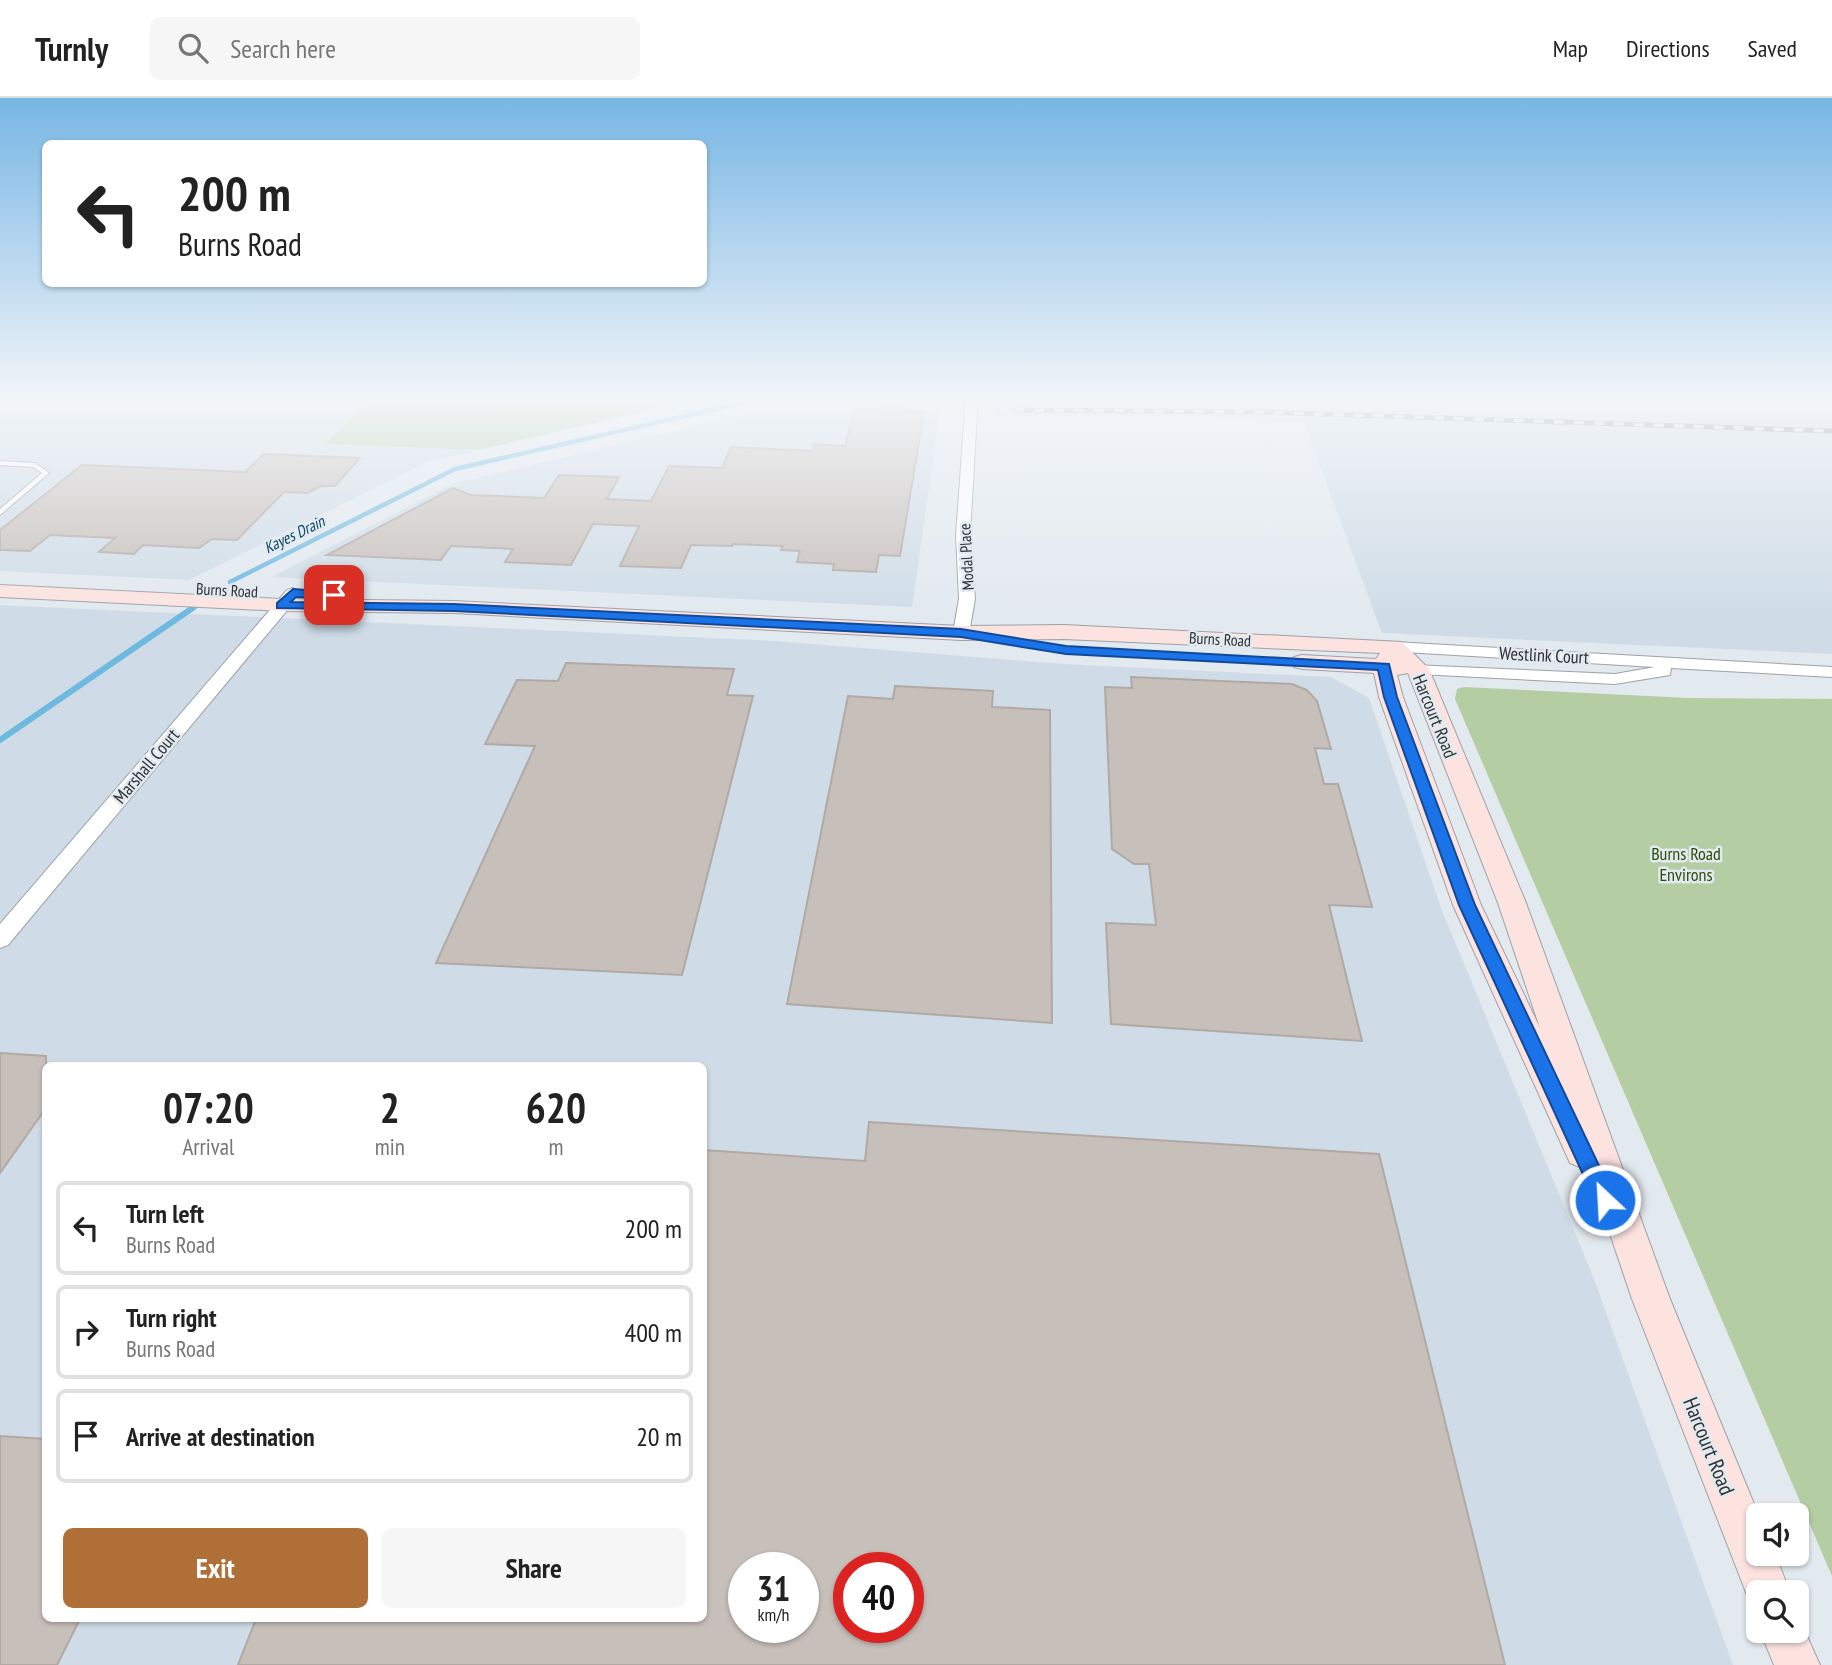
<!DOCTYPE html>
<html lang="en">
<head>
<meta charset="utf-8">
<style>
	:root { --surface:#fff; --page:#f6f6f6; --text:#222; --muted:#767676; --line:#e0e0e0; --accent:#af6f37 }
	body { margin:0; font-family:"PT Sans Narrow",sans-serif; background:var(--page); color:var(--text); height:100vh; display:flex; flex-direction:column; font-size:26px; white-space:nowrap }
	* { box-sizing:border-box; margin:0 }
	p { font-size:23px; color:var(--muted) }
	.icon { flex:none; width:38px; height:38px; fill:none; stroke:currentColor; stroke-width:2; stroke-linecap:round; stroke-linejoin:round }
	.map { position:relative; flex:1; overflow:hidden }
	.panel { position:absolute; left:42px; top:964px; width:665px; height:560px; display:flex; flex-direction:column; background:var(--surface); border-radius:10px; box-shadow:0 2px 5px #0004 }
	.panel>* { flex:none }
	.banner { position:absolute; left:42px; top:42px; width:665px; height:147px; border-radius:10px; box-shadow:0 2px 5px #0004; background:#fff; color:var(--text); overflow:hidden }
	.buttons { position:absolute; left:1746px; top:1405px; display:grid; gap:14px }
	.buttons a { display:grid; place-items:center; width:63px; height:63px; border-radius:10px; background:var(--surface); box-shadow:0 2px 5px #0004; font-size:35px }
	.speed { position:absolute; left:728px; top:1454px; display:flex; gap:14px; font-size:35px; font-weight:700; text-align:center }
	.speed>* { display:grid; place-content:center; width:91px; height:91px; border-radius:50%; background:var(--surface); box-shadow:0 2px 5px #0004; line-height:1 }
	.speed small { font-size:18px; font-weight:400 }
	.speed .limit { border:10px solid #d22; background:#fff; color:#111 }
	.pin { position:absolute; display:grid; place-items:center; width:60px; height:60px; color:#fff; margin:-30px; border-radius:14px; box-shadow:0 4px 10px #0006 }
	.me { position:absolute; width:77px; margin:-38px; rotate:335deg; stroke-linejoin:round; filter:drop-shadow(0 0 5px #0008) }
	.turn { display:flex; align-items:center; gap:24px; height:147px; padding:0 21px; font-size:32px }
	.turn .icon { width:91px; height:91px; stroke-width:2.5 }
	.turn b { display:block; font-size:49px; line-height:60px }
	.eta { display:flex; justify-content:space-evenly; align-items:center; height:119px; text-align:center }
	.eta b { font-size:42px; font-weight:600; line-height:49px }
	.cta { display:flex; gap:14px; margin-top:auto; padding:14px 21px }
	.cta a { flex:1; height:80px; border-radius:10px; background:var(--accent); color:#fff; font-size:28px; font-weight:600; line-height:80px; text-align:center }
	.cta a+a { background:var(--page); color:var(--text) }
	ul { padding:0; list-style:none }
	li { display:flex; align-items:center; gap:21px; height:94px; margin:0 14px 10px; padding:0 7px; border:4px solid var(--line); border-radius:10px }
	li div { flex:1 }
	li b { display:block; font-size:26px }
	li em { font-style:normal }
	header { display:flex; align-items:center; gap:42px; box-sizing:border-box; height:98px; padding:0 35px; background:var(--surface); border-bottom:2px solid var(--line) }
	header strong { font-size:33px }
	nav { display:flex; gap:38px; margin-inline-start:auto; font-size:24px }
	.search { width:490px; height:63px; background:var(--page); display:flex; align-items:center; gap:18px; box-sizing:border-box; padding:0 24px; border-radius:10px; color:var(--muted); font-size:26px }
	.map>svg:first-child { display:block }
</style>
</head>
<body>
<header>
<strong>Turnly</strong>
<div class="search"><svg class="icon" aria-label="search" viewBox="0 0 24 24"><circle cx="10" cy="10" r="6"/><path d="M15 15l6 6"/></svg>Search here</div>
<nav><a>Map</a><a>Directions</a><a>Saved</a></nav>
</header>
<div class="map">
<svg width="1832" height="1567" viewBox="0 0 1832 1567">
	<rect width="100%" height="100%" fill="#e2e9ef"/>
	<g fill="#cfdce7" fill-rule="evenodd">
		<path d="M 0,298 L 373,298 L 326,346 L 479,352 L 429,363 L 189,482 L 0,473 Z"/>
		<path d="M 821,298 L 942,298 L 912,509 L 272,479 L 452,386 Z"/>
		<path d="M 1296,298 L 1832,298 L 1832,556 L 1382,535 L 1304,325 L 1210,320 L 994,318 L 997,302 L 1158,299 L 1297,306 Z"/>
		<path d="M 0,507 L 775,543 L 1063,566 L 1331,579 L 1369,600 L 1441,810 L 1594,1181 L 1733,1567 L 0,1567 ZM 46,968 L 704,968 L 704,1521 L 46,1521 ZM 744,1470 L 803,1470 L 803,1530 L 744,1530 ZM 849,1470 L 908,1470 L 908,1530 L 849,1530 Z"/>
	</g>
	<g fill="#b5cda3">
		<path d="M 373,298 L 709,298 L 479,352 L 325,346 Z"/>
		<path d="M 1004,298 L 1296,298 L 1298,306 L 1158,299 L 997,302 Z"/>
		<path d="M 1464,589 L 1689,600 L 1832,601 L 1832,1478 L 1455,601 L 1457,591 Z"/>
	</g>
	<g fill="none" stroke-linecap="round" stroke-linejoin="round">
		<g stroke="#6eb9e0" stroke-width="4.5">
			<path d="M 1587,298 L 1674,298"/>
			<path d="M 230,484 L 455,371 L 772,298"/>
		</g>
		<path stroke="#6eb9e0" stroke-width="6" d="M 0,642 L 194,509"/>
	</g>
	<g fill="#c7bfba" stroke="#b0a9a4" stroke-width="2" fill-rule="evenodd">
		<path d="M 881,305 L 904,306 L 903,313 L 924,314 L 900,458 L 879,457 L 876,474 L 833,472 L 834,466 L 797,464 L 800,453 L 781,452 L 783,448 L 733,446 L 732,448 L 691,447 L 681,470 L 620,468 L 639,428 L 593,426 L 571,467 L 505,464 L 513,451 L 451,448 L 441,462 L 327,457 L 453,390 L 471,397 L 544,400 L 559,377 L 619,379 L 607,401 L 651,403 L 669,368 L 722,370 L 731,349 L 812,353 L 814,346 L 845,348 L 855,311 L 879,312 Z"/>
		<path d="M 264,356 L 360,360 L 335,388 L 321,388 L 308,395 L 284,394 L 237,442 L 212,441 L 199,450 L 143,447 L 134,456 L 99,454 L 115,440 L 50,437 L 30,453 L 0,452 L 0,432 L 82,367 L 245,374 Z"/>
		<path d="M 566,565 L 734,571 L 727,597 L 753,598 L 682,877 L 436,865 L 535,648 L 485,646 L 517,582 L 558,583 Z"/>
		<path d="M 1131,579 L 1292,586 L 1307,592 L 1317,603 L 1331,651 L 1315,650 L 1324,686 L 1338,686 L 1372,809 L 1329,807 L 1362,943 L 1111,926 L 1106,825 L 1156,827 L 1149,766 L 1134,766 L 1112,751 L 1105,589 L 1132,590 Z"/>
		<path d="M 895,588 L 993,593 L 992,609 L 1050,612 L 1052,925 L 787,906 L 848,598 L 893,601 Z"/>
		<path d="M 0,955 L 46,958 L 46,1010 L 0,1075 Z"/>
		<path d="M 869,1024 L 1379,1056 L 1505,1567 L 238,1567 L 256,1521 L 704,1521 L 704,1052 L 865,1063 ZM 744,1470 L 803,1470 L 803,1530 L 744,1530 ZM 849,1470 L 908,1470 L 908,1530 L 849,1530 Z"/>
		<path d="M 0,1338 L 46,1341 L 46,1521 L 80,1521 L 57,1567 L 0,1567 Z"/>
	</g>
	<g fill="none" stroke-linecap="round" stroke-linejoin="round">
		<defs>
			<path id="lane" d="M 0,363 L 35,365 L 49,375 L 0,417 L 0,411 L 42,375 L 33,369 L 0,367 Z"/>
			<g id="street">
				<path d="M 966,298 L 978,298 L 970,437 L 975,501 L 969,535 L 961,540 L 953,535 L 959,501 L 956,437 Z"/>
				<path d="M 293,490 L 301,495 L 299,498 L 8,847 L 0,850 L 0,826 L 287,492 Z"/>
				<path d="M 1394,544 L 1832,569 L 1832,579 L 1671,570 L 1670,577 L 1615,586 L 1418,576 L 1412,575 L 1409,571 L 1412,567 L 1615,576 L 1655,569 L 1388,553 L 1386,549 Z"/>
			</g>
			<g id="secondary">
				<path d="M 0,487 L 282,501 L 454,503 L 961,528 L 1064,527 L 1402,544 L 1429,571 L 1526,805 L 1670,1201 L 1759,1418 L 1759,1456 L 1775,1456 L 1790,1494 L 1759,1494 L 1759,1513 L 1752,1510 L 1632,1201 L 1587,1068 L 1582,1070 L 1570,1065 L 1453,807 L 1379,599 L 1374,575 L 1302,571 L 1294,569 L 1291,564 L 1294,559 L 1302,557 L 1376,561 L 1380,555 L 1064,541 L 961,542 L 454,515 L 282,513 L 0,499 ZM 1408,575 L 1498,805 L 1540,930 L 1481,807 L 1403,599 L 1397,577 Z"/>
				<path d="M 1797,1516 L 1820,1567 L 1774,1567 L 1760,1533 L 1797,1533 Z"/>
			</g>
		</defs>
		<use href="#lane" stroke="#9ca2a8" stroke-width="2"/>
		<use href="#street" stroke="#9ca2a8" stroke-width="2"/>
		<use href="#secondary" stroke="#9ca2a8" stroke-width="2"/>
		<use href="#lane" fill="#fff" fill-rule="evenodd"/>
		<use href="#street" fill="#fff" fill-rule="evenodd"/>
		<use href="#secondary" fill="#fce3e0" fill-rule="evenodd"/>
		<defs>
			<path id="rail" d="M 1014,312 L 1262,314 L 1832,333"/>
		</defs>
		<use href="#rail" stroke="#686d70" stroke-width="5"/>
		<use href="#rail" stroke="#e2e9ef" stroke-width="3.5" stroke-dasharray="10" stroke-linecap="butt"/>
	</g>
	<linearGradient id="sky" x2="0" y2="1"><stop stop-color="#77b6e5"/><stop offset="0.58" stop-color="#f2f5f8"/><stop offset="1" stop-color="#f2f5f8" stop-opacity="0"/></linearGradient>
	<rect width="1832" height="517" fill="url(#sky)"/>
	<path fill="#1a73e8" stroke="#114b97" stroke-width="2" d="M 293,491 L 334,494 L 340,497 L 334,501 L 296,499 L 291,504 L 454,506 L 961,531 L 1066,548 L 1389,566 L 1397,599 L 1475,807 L 1612,1095 L 1615,1102 L 1612,1109 L 1605,1112 L 1598,1109 L 1459,807 L 1384,599 L 1378,572 L 1066,556 L 961,539 L 454,513 L 277,510 L 277,505 Z"/>
	<g text-anchor="middle" dominant-baseline="central" stroke-width="5" stroke-linejoin="round" paint-order="stroke">
		<g font-size="16" font-style="italic" fill="#0b4a65" stroke="#e2e9ef">
			<text transform="translate(294 436) rotate(-26)">Kayes Drain</text>
		</g>
		<g font-size="16" fill="#2e3133" stroke="#e2e9ef">
			<text transform="translate(966 459) rotate(-93)">Modal Place</text>
			<text transform="translate(227 492) rotate(3)">Burns Road</text>
			<text transform="translate(1220 541) rotate(3)">Burns Road</text>
		</g>
		<g font-size="18" fill="#2e3133" stroke="#e2e9ef">
			<text transform="translate(1544 557) rotate(3)">Westlink Court</text>
			<text transform="translate(1435 618) rotate(68)">Harcourt Road</text>
			<text transform="translate(146 668) rotate(-50)">Marshall Court</text>
		</g>
		<g font-size="18" fill="#2b4c07" stroke="#e2e9ef">
			<text x="1686" y="755">Burns Road<tspan x="1686" dy="21">Environs</tspan></text>
		</g>
		<g font-size="21" fill="#2e3133" stroke="#e2e9ef">
			<text transform="translate(1709 1348) rotate(68)">Harcourt Road</text>
		</g>
	</g>
</svg>
<div class="buttons">
<a><svg class="icon" aria-label="sound" viewBox="0 0 24 24"><path d="M4 9h4l5-4v14l-5-4H4zM17 9q2 3 0 6"/></svg></a>
<a><svg class="icon" aria-label="search" viewBox="0 0 24 24"><circle cx="10" cy="10" r="6"/><path d="M15 15l6 6"/></svg></a>
</div>
<div class="speed"><div>31<small>km/h</small></div><div class="limit">40</div></div>
<div class="pin" style="left:334px;top:497px;background:#d93025"><svg class="icon" aria-label="arrive" viewBox="0 0 24 24"><path d="M6 21V4h12l-3 4 3 4H6"/></svg></div>
<svg class="me" style="left:1605px;top:1102px" viewBox="-20 -20 40 40"><circle r="17" fill="#1a73e8" stroke="#fff" stroke-width="3"/><path d="M0-11L8 9 0 5-8 9z" fill="#fff"/></svg>
<div class="banner">
<div class="turn"><svg class="icon" aria-label="left" viewBox="0 0 24 24"><path d="M17 20v-9H6M10 6l-5 5 5 5"/></svg><div><b>200 m</b>Burns Road</div></div>
</div>
<section class="panel">
<div class="eta">
<div><b>07:20</b><p>Arrival</p></div>
<div><b>2</b><p>min</p></div>
<div><b>620</b><p>m</p></div>
</div>
<ul>
<li><svg class="icon" aria-label="left" viewBox="0 0 24 24"><path d="M17 20v-9H6M10 6l-5 5 5 5"/></svg><div><b>Turn left</b><p>Burns Road</p></div><em>200 m</em></li>
<li><svg class="icon" aria-label="right" viewBox="0 0 24 24"><path d="M7 20v-9h11M14 6l5 5-5 5"/></svg><div><b>Turn right</b><p>Burns Road</p></div><em>400 m</em></li>
<li><svg class="icon" aria-label="arrive" viewBox="0 0 24 24"><path d="M6 21V4h12l-3 4 3 4H6"/></svg><div><b>Arrive at destination</b></div><em>20 m</em></li>
</ul>
<div class="cta"><a>Exit</a><a>Share</a></div>
</section>
</div>
</body>
</html>
